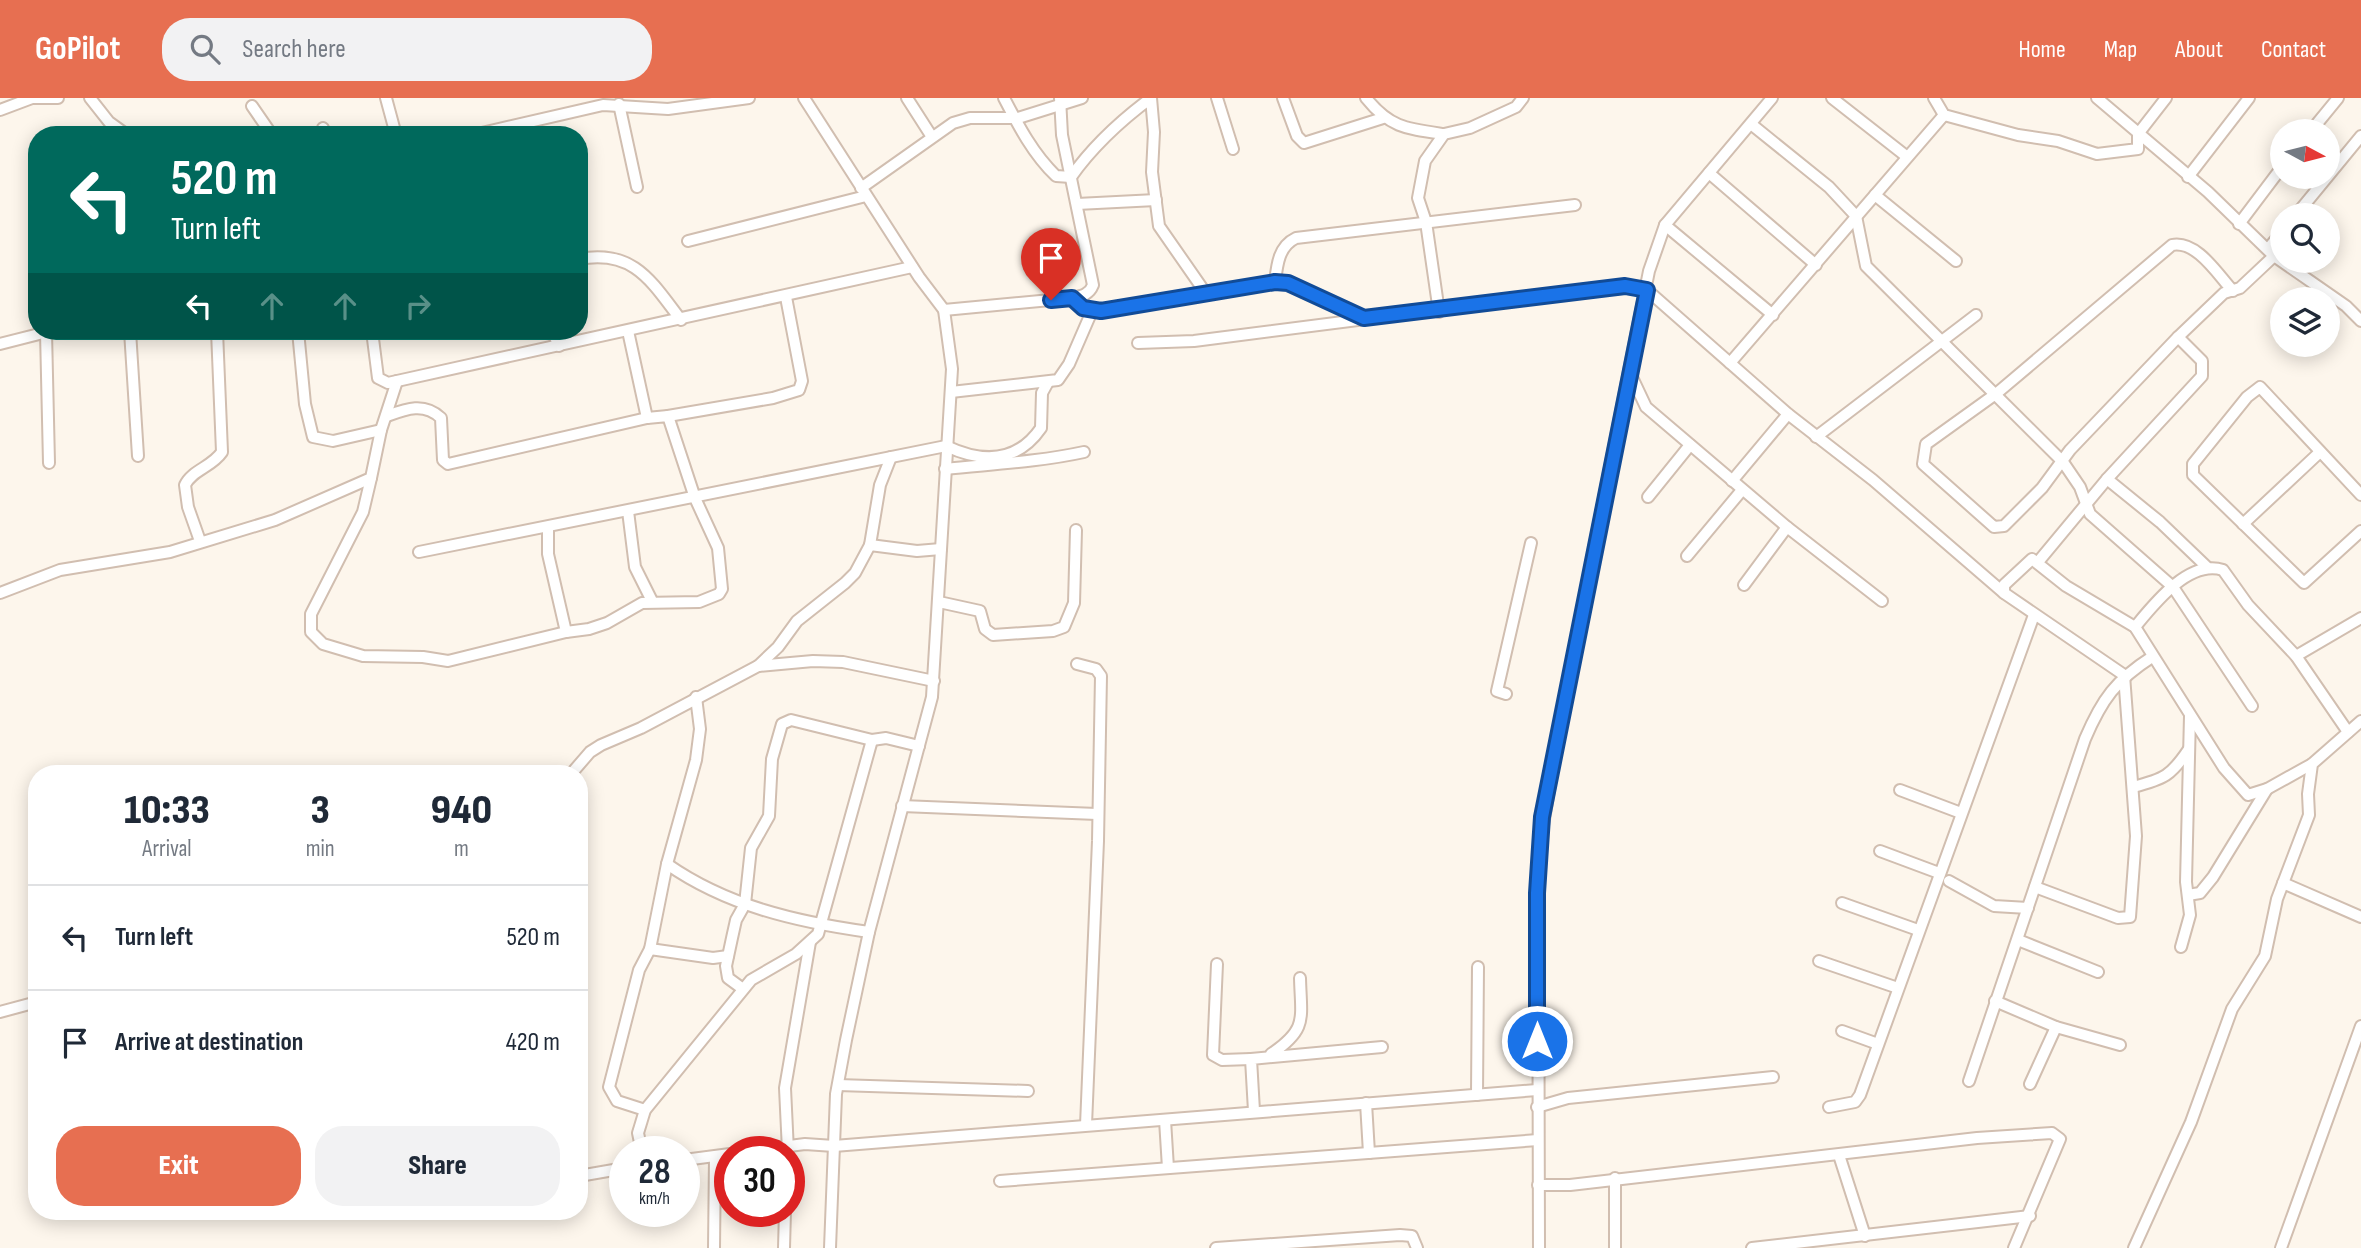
<!DOCTYPE html>
<html lang="en">
<head>
<meta charset="utf-8">
<style>
	:root { --surface:#fff; --page:#f2f2f3; --text:#1f2937; --muted:#747a83; --line:#e0e1e3; --accent:#e76f51 }
	body { margin:0; font-family:"Sofia Sans Condensed",sans-serif; background:var(--page); color:var(--text); height:100vh; display:flex; flex-direction:column; font-size:26px; white-space:nowrap }
	* { box-sizing:border-box; margin:0 }
	p { font-size:23px; color:var(--muted) }
	.icon { flex:none; width:38px; height:38px; fill:none; stroke:currentColor; stroke-width:2; stroke-linecap:round; stroke-linejoin:round }
	.map { position:relative; flex:1; overflow:hidden }
	.details { position:absolute; left:28px; top:667px; width:560px; height:455px; display:flex; flex-direction:column; background:var(--surface); border-radius:28px; box-shadow:0 4px 18px #0003 }
	.details>* { flex:none }
	.hud { position:absolute; left:28px; top:28px; width:560px; height:214px; border-radius:28px; box-shadow:0 4px 18px #0003; background:#00695c; color:#fff; overflow:hidden }
	.needle { width:46px; rotate:97deg }
	.controls { position:absolute; left:2270px; top:21px; display:grid; gap:14px }
	.controls a { display:grid; place-items:center; width:70px; height:70px; border-radius:50%; background:var(--surface); box-shadow:0 4px 18px #0003; font-size:35px }
	.speed { position:absolute; left:609px; top:1038px; display:flex; gap:14px; font-size:35px; font-weight:700; text-align:center }
	.speed>* { display:grid; place-content:center; width:91px; height:91px; border-radius:50%; background:var(--surface); box-shadow:0 4px 18px #0003; line-height:1 }
	.speed small { font-size:18px; font-weight:400 }
	.speed .limit { border:10px solid #d22; background:#fff; color:#111 }
	.pin { position:absolute; display:grid; place-items:center; width:60px; height:60px; color:#fff; margin:-72px -30px; border-radius:50% 50% 50% 0; rotate:-45deg; box-shadow:0 0 7px #0007 }
	.pin .icon { rotate:45deg }
	.me { position:absolute; width:77px; margin:-38px; rotate:0deg; stroke-linejoin:round; filter:drop-shadow(0 0 5px #0008) }
	.turn { display:flex; align-items:center; gap:24px; height:147px; padding:0 28px; font-size:32px }
	.turn .icon { width:91px; height:91px; stroke-width:2.5 }
	.turn b { display:block; font-size:49px; line-height:60px }
	.lanes { display:flex; align-items:center; height:66px; padding:0 28px; background:#0003; justify-content:center; gap:35px; direction:ltr }
	.lanes .off { opacity:.35 }
	.eta { display:flex; justify-content:space-evenly; align-items:center; height:119px; text-align:center }
	.eta b { font-size:42px; font-weight:800; line-height:49px }
	.primary-button { display:flex; gap:14px; margin-top:auto; padding:14px 28px }
	.primary-button a { flex:1; height:80px; border-radius:28px; background:var(--accent); color:#fff; font-size:28px; font-weight:800; line-height:80px; text-align:center }
	.primary-button a+a { background:var(--page); color:var(--text) }
	ul { padding:0; list-style:none }
	li { display:flex; align-items:center; gap:21px; height:105px; padding:0 28px; border-top:2px solid var(--line) }
	li div { flex:1 }
	li b { display:block; font-size:26px }
	li em { font-style:normal }
	header { display:flex; align-items:center; gap:42px; box-sizing:border-box; height:98px; padding:0 35px; background:var(--accent); color:#fff }
	header strong { font-size:33px }
	nav { display:flex; gap:38px; margin-inline-start:auto; font-size:24px }
	.search { width:490px; height:63px; background:var(--page); display:flex; align-items:center; gap:18px; box-sizing:border-box; padding:0 24px; border-radius:28px; color:var(--muted); font-size:26px }
	.map>svg:first-child { display:block }
</style>
</head>
<body>
<header>
<strong>GoPilot</strong>
<div class="search"><svg class="icon" aria-label="search" viewBox="0 0 24 24"><circle cx="10" cy="10" r="6"/><path d="M15 15l6 6"/></svg>Search here</div>
<nav><a>Home</a><a>Map</a><a>About</a><a>Contact</a></nav>
</header>
<div class="map">
<svg width="2361" height="1150" viewBox="0 0 2361 1150">
	<rect width="100%" height="100%" fill="#fdf6ec"/>
	<g fill="none" stroke-linecap="round" stroke-linejoin="round">
		<defs>
			<g id="minor">
				<path d="M 90,0 L 109,24 L 127,37"/>
				<path d="M 386,0 L 396,37"/>
				<path d="M 804,0 L 919,179 L 944,212 L 952,271 L 932,599 L 869,834 L 846,942 L 836,996 L 830,1150"/>
				<path d="M 907,0 L 932,39"/>
				<path d="M 1004,0 C 1018,27 1033,56 1056,78 L 1071,79 C 1093,48 1120,23 1151,0 L 1154,34 L 1152,74 L 1159,128 L 1207,197"/>
				<path d="M 1217,0 L 1233,51"/>
				<path d="M 1283,0 L 1297,38 L 1304,45 L 1383,20"/>
				<path d="M 1366,0 C 1390,30 1407,31 1444,36"/>
				<path d="M 1832,0 L 1906,58"/>
				<path d="M 1934,0 L 1944,17 L 2018,37 L 2058,43 L 2097,56 L 2138,51 L 2138,36 L 2166,0"/>
				<path d="M 2097,0 L 2208,94 L 2274,158 L 2346,208 L 2361,223"/>
				<path d="M 619,6 L 637,89"/>
				<path d="M 252,8 L 272,37"/>
				<path d="M 0,12 L 32,0 L 58,0"/>
				<path d="M 1751,26 L 1829,89 L 1856,118 L 1866,168 L 2063,364 L 2080,389 L 2090,416 L 2173,489 L 2252,608"/>
				<path d="M 323,30 L 325,37"/>
				<path d="M 2311,33 L 2338,0"/>
				<path d="M 473,37 L 603,7 L 668,11 L 749,0"/>
				<path d="M 1709,75 L 1816,167"/>
				<path d="M 2188,79 L 2249,0"/>
				<path d="M 861,90 L 953,25 L 970,20 L 1018,20 L 1082,0"/>
				<path d="M 1875,97 L 1956,163"/>
				<path d="M 1077,106 L 1156,102"/>
				<path d="M 2296,117 L 2361,38"/>
				<path d="M 2239,126 L 2282,69"/>
				<path d="M 1665,127 L 1773,217"/>
				<path d="M 688,143 L 866,98"/>
				<path d="M 2268,151 L 2282,134"/>
				<path d="M 579,161 C 634,151 651,183 681,222"/>
				<path d="M 1275,184 C 1277,166 1279,148 1296,140 L 1575,107"/>
				<path d="M 2233,193 C 2218,177 2197,142 2172,147 L 1997,295 L 1926,346 L 1923,366 L 1994,429 L 2004,428 L 2042,390 L 2070,352 L 2178,239 L 2224,195 L 2240,190 L 2274,158"/>
				<path d="M 1072,200 L 1083,210 L 1101,213 L 1275,184 L 1288,185 L 1364,221"/>
				<path d="M 944,212 L 1072,200 C 1082,198 1089,197 1093,187 L 1062,37 L 1060,0"/>
				<path d="M 1439,214 L 1426,124 L 1418,100 L 1425,63 L 1444,36 L 1470,30 L 1516,9 L 1523,0"/>
				<path d="M 130,233 L 138,358"/>
				<path d="M 298,233 L 305,306 L 313,339 L 333,343 L 381,332"/>
				<path d="M 372,233 L 378,280 L 388,285 L 912,169"/>
				<path d="M 552,233 L 559,248"/>
				<path d="M 628,233 L 647,320"/>
				<path d="M 46,234 L 49,365"/>
				<path d="M 1138,245 L 1194,243 L 1625,188 L 1647,192 L 1788,316 L 1873,382 L 2004,495 L 2124,577 L 2136,738 L 2130,819 L 2118,820 L 2035,789"/>
				<path d="M 0,246 L 51,233"/>
				<path d="M 1730,265 L 1944,17"/>
				<path d="M 1629,273 L 1646,309 L 1787,429 L 1882,503"/>
				<path d="M 951,294 L 1058,282 L 1069,266 L 1092,213"/>
				<path d="M 668,318 L 773,300 L 799,292 L 802,283 L 786,199"/>
				<path d="M 1816,339 L 1976,217"/>
				<path d="M 945,371 C 992,366 1038,364 1084,354"/>
				<path d="M 371,380 L 363,414 L 311,516 L 311,534 L 323,546 L 363,558 L 423,559 L 448,563 L 566,534 L 589,531 L 607,525 L 642,505 L 699,504 L 719,496 L 722,491 L 718,450 L 695,400 L 668,318 L 647,320 L 448,366 L 443,362 L 441,320 C 424,304 406,311 387,318"/>
				<path d="M 2107,381 L 2160,424 L 2208,470"/>
				<path d="M 1732,383 L 1788,316"/>
				<path d="M 2361,397 L 2260,289 L 2247,299 L 2193,366 L 2193,377 L 2304,485 L 2361,433"/>
				<path d="M 1648,399 L 1690,347"/>
				<path d="M 628,413 L 635,469 L 652,503"/>
				<path d="M 2243,426 L 2320,354"/>
				<path d="M 548,429 L 548,456 L 566,534"/>
				<path d="M 200,443 L 188,409 L 185,387 C 192,372 212,369 222,354 L 217,233"/>
				<path d="M 870,447 L 917,453 L 941,451"/>
				<path d="M 419,454 L 946,348 C 982,365 1017,365 1041,330 L 1042,295 L 1048,284"/>
				<path d="M 1687,458 L 1742,392"/>
				<path d="M 2038,464 L 2107,381 L 2202,278 L 2202,263 L 2178,239"/>
				<path d="M 1744,487 L 1787,429"/>
				<path d="M 0,495 L 60,472 L 170,454 L 275,422 L 371,380 L 381,332 L 397,283"/>
				<path d="M 2004,495 L 2004,487 L 2032,461 L 2066,488 L 2135,529 L 2224,670 L 2248,697 L 2267,691 L 2312,666"/>
				<path d="M 939,504 L 980,513 L 985,531 L 993,537 L 1053,533 L 1064,529 L 1074,505 L 1076,432"/>
				<path d="M 2135,529 C 2154,506 2189,461 2223,472 L 2248,507 L 2296,558 L 2348,634"/>
				<path d="M 2296,558 L 2361,520"/>
				<path d="M 1077,566 L 1096,571 L 1101,578 L 1098,743 L 1086,1027"/>
				<path d="M 758,568 L 813,563 L 843,564 L 934,583"/>
				<path d="M 1506,596 L 1497,593 L 1531,445"/>
				<path d="M 571,676 L 590,654 L 601,647 L 641,630 L 758,568 L 778,549 L 797,523 L 845,485 L 855,475 L 870,447 L 880,387 L 891,359"/>
				<path d="M 2133,689 C 2164,681 2171,678 2189,651"/>
				<path d="M 1900,692 L 1961,715"/>
				<path d="M 902,708 L 1097,716"/>
				<path d="M 1880,753 L 1939,775"/>
				<path d="M 667,766 C 727,808 797,824 869,834"/>
				<path d="M 1949,783 L 1994,808 L 2028,810"/>
				<path d="M 2283,785 L 2361,819"/>
				<path d="M 2188,797 L 2200,795 L 2213,779 L 2267,691"/>
				<path d="M 1842,805 L 1918,832"/>
				<path d="M 2018,842 L 2098,874"/>
				<path d="M 2181,849 L 2190,817 L 2186,784 L 2190,618"/>
				<path d="M 650,851 L 713,860 L 728,858"/>
				<path d="M 1819,863 L 1898,890"/>
				<path d="M 1217,866 L 1213,957 L 1222,962 L 1251,961"/>
				<path d="M 743,891 L 728,880 L 726,868 L 732,840 L 736,822 L 745,806 L 751,750 L 769,718 L 772,661 L 782,626 L 791,622 L 872,642 L 886,640 L 919,648"/>
				<path d="M 1995,903 L 2056,929 L 2120,947"/>
				<path d="M 0,914 L 37,904"/>
				<path d="M 1842,933 L 1878,946"/>
				<path d="M 1271,956 C 1308,931 1301,921 1300,880"/>
				<path d="M 1969,983 L 2085,641 C 2102,601 2116,582 2152,559"/>
				<path d="M 2030,986 L 2056,929"/>
				<path d="M 838,987 L 1028,993"/>
				<path d="M 1477,997 L 1478,869"/>
				<path d="M 1366,1005 L 1369,1055"/>
				<path d="M 1537,1009 L 1568,1000 L 1773,979"/>
				<path d="M 1829,1009 L 1855,1004 L 1860,997 L 2034,517"/>
				<path d="M 645,1012 L 617,1003 L 609,989 L 639,872 L 650,851 L 667,766 L 696,662 L 700,631 L 696,599"/>
				<path d="M 1254,1013 L 1251,961 L 1382,949"/>
				<path d="M 1165,1022 L 1168,1070"/>
				<path d="M 788,1053 L 785,990 L 810,844"/>
				<path d="M 642,1054 L 638,1035 L 645,1012 L 751,882 L 796,856 L 818,836 L 872,642"/>
				<path d="M 742,1054 L 805,1046 L 834,1048 L 1537,992"/>
				<path d="M 1839,1057 L 1865,1138"/>
				<path d="M 684,1062 L 730,1056"/>
				<path d="M 579,1078 L 625,1070"/>
				<path d="M 1000,1083 L 1538,1042"/>
				<path d="M 1538,1087 L 1570,1087 L 1977,1040 L 2052,1035 L 2060,1041 L 2014,1150"/>
				<path d="M 714,1150 L 715,1059"/>
				<path d="M 784,1150 L 785,1113"/>
				<path d="M 1216,1150 L 1400,1137 L 1412,1138 L 1417,1150"/>
				<path d="M 1539,1150 L 1538,757 L 1564,603 L 1629,273 L 1649,173 L 1665,127 L 1772,0"/>
				<path d="M 1615,1150 L 1615,1080"/>
				<path d="M 1752,1150 L 2030,1118"/>
				<path d="M 2134,1150 L 2191,1024 L 2232,911 L 2265,858 L 2277,801 L 2309,717 L 2308,696 L 2312,666 L 2361,623"/>
				<path d="M 2281,1150 L 2361,928"/>
			</g>
		</defs>
		<use href="#minor" stroke="#d1beb0" stroke-width="14"/>
		<use href="#minor" stroke="#fff" stroke-width="10"/>
	</g>
	<g fill="none" stroke-linecap="round" stroke-linejoin="round">
		<defs>
			<path id="route" d="M 1051,202 L 1072,200 L 1083,210 L 1101,213 L 1275,184 L 1288,185 L 1364,220 L 1625,188 L 1647,192 L 1542,719 L 1537,795 L 1537,943"/>
		</defs>
		<use href="#route" stroke="#114b97" stroke-width="18"/>
		<use href="#route" stroke="#1a73e8" stroke-width="12"/>
	</g>
</svg>
<div class="controls">
<a><svg class="needle" viewBox="-14 -14 28 28"><path d="M0-13l5 13h-10z" fill="#e53935"/><path d="M0 13l5-13h-10z" fill="#747a83"/></svg></a>
<a><svg class="icon" aria-label="search" viewBox="0 0 24 24"><circle cx="10" cy="10" r="6"/><path d="M15 15l6 6"/></svg></a>
<a><svg class="icon" aria-label="layers" viewBox="0 0 24 24"><path d="M12 4l9 5-9 5-9-5zM3 14l9 5 9-5"/></svg></a>
</div>
<div class="speed"><div>28<small>km/h</small></div><div class="limit">30</div></div>
<div class="pin" style="left:1051px;top:202px;background:#d93025"><svg class="icon" aria-label="arrive" viewBox="0 0 24 24"><path d="M6 21V4h12l-3 4 3 4H6"/></svg></div>
<svg class="me" style="left:1537px;top:943px" viewBox="-20 -20 40 40"><circle r="17" fill="#1a73e8" stroke="#fff" stroke-width="3"/><path d="M0-11L8 9 0 5-8 9z" fill="#fff"/></svg>
<div class="hud">
<div class="turn"><svg class="icon" aria-label="left" viewBox="0 0 24 24"><path d="M17 20v-9H6M10 6l-5 5 5 5"/></svg><div><b>520 m</b>Turn left</div></div>
<div class="lanes"><svg class="icon" aria-label="left" viewBox="0 0 24 24"><path d="M17 20v-9H6M10 6l-5 5 5 5"/></svg><svg class="icon off" aria-label="ahead" viewBox="0 0 24 24"><path d="M12 20V5M6 11l6-6 6 6"/></svg><svg class="icon off" aria-label="ahead" viewBox="0 0 24 24"><path d="M12 20V5M6 11l6-6 6 6"/></svg><svg class="icon off" aria-label="right" viewBox="0 0 24 24"><path d="M7 20v-9h11M14 6l5 5-5 5"/></svg></div>
</div>
<section class="details">
<div class="eta">
<div><b>10:33</b><p>Arrival</p></div>
<div><b>3</b><p>min</p></div>
<div><b>940</b><p>m</p></div>
</div>
<ul>
<li><svg class="icon" aria-label="left" viewBox="0 0 24 24"><path d="M17 20v-9H6M10 6l-5 5 5 5"/></svg><div><b>Turn left</b></div><em>520 m</em></li>
<li><svg class="icon" aria-label="arrive" viewBox="0 0 24 24"><path d="M6 21V4h12l-3 4 3 4H6"/></svg><div><b>Arrive at destination</b></div><em>420 m</em></li>
</ul>
<div class="primary-button"><a>Exit</a><a>Share</a></div>
</section>
</div>
</body>
</html>
